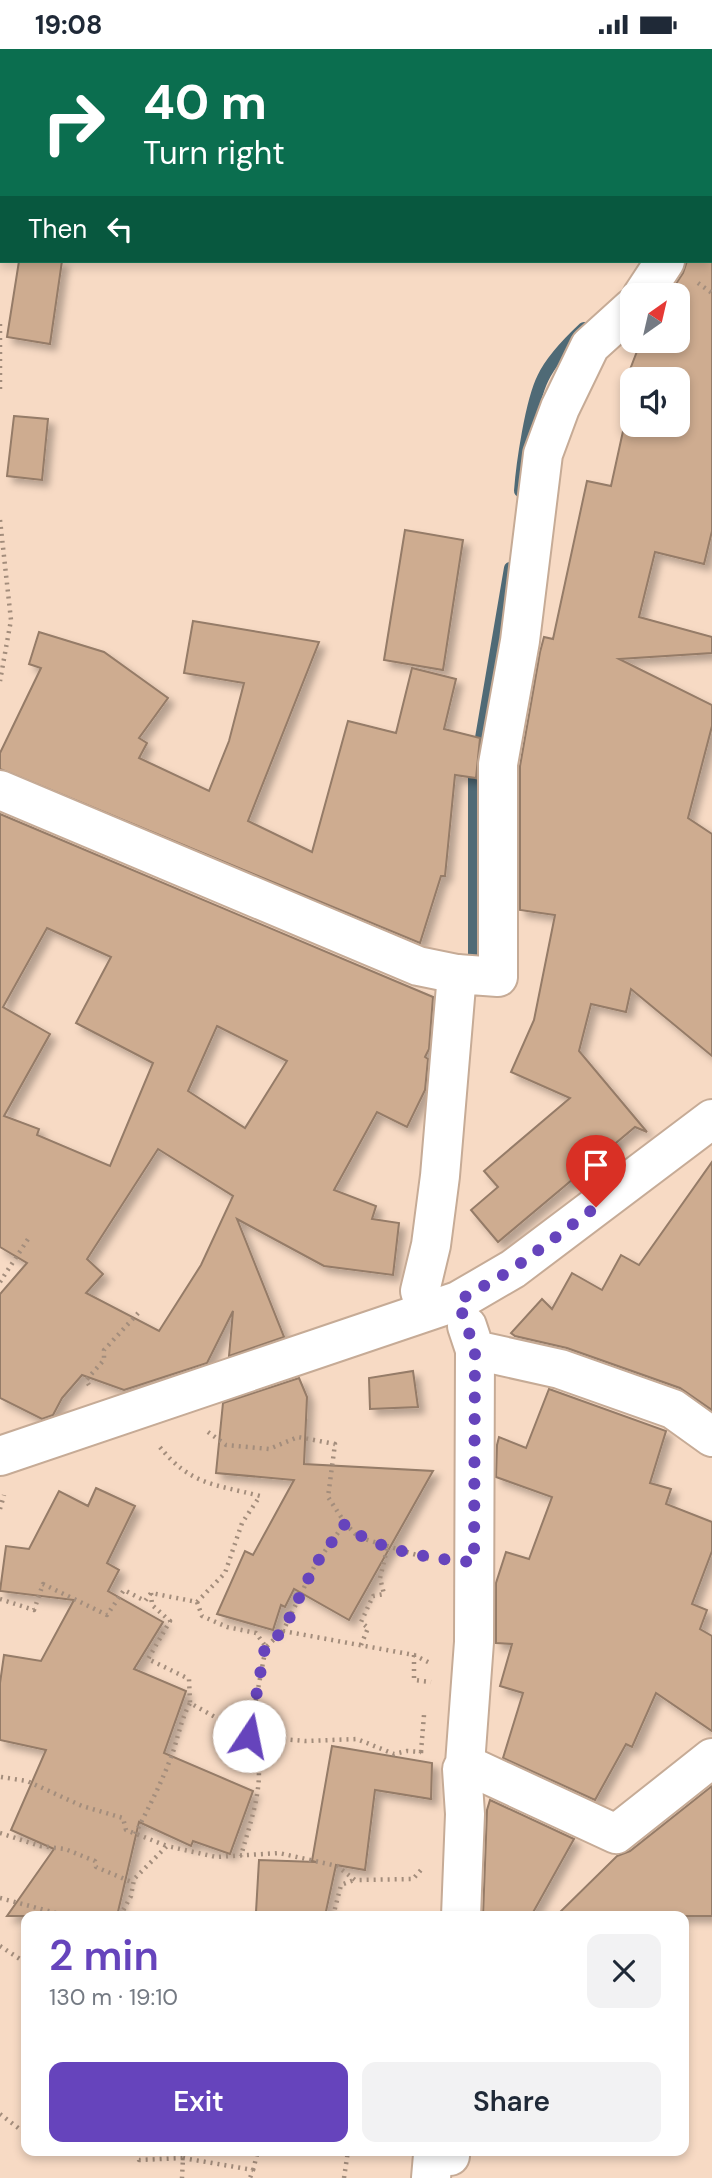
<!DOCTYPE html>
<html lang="en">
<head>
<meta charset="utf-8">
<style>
	:root { --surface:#fff; --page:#f2f2f3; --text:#1f2937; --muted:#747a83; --accent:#6644bc }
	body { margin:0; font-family:"DM Sans",sans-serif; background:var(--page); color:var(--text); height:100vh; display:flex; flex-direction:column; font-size:26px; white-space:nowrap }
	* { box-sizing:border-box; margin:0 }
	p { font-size:23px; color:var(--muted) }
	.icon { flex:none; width:38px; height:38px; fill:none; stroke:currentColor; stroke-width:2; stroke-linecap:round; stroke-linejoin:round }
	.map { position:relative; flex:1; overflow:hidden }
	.drawer { position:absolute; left:21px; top:1862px; width:668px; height:245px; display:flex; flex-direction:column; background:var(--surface); border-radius:14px; box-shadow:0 4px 10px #0003 }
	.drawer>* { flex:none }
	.hud { position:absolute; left:0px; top:0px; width:712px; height:214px; box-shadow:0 4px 10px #0003; background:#0b6e4f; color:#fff; overflow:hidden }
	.needle { width:46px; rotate:34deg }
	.fabs { position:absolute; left:620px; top:234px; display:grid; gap:14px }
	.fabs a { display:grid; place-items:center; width:70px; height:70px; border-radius:14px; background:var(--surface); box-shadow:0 4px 10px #0003; font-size:35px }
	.pin { position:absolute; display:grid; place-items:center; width:60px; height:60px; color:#fff; margin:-72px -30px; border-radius:50% 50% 50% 0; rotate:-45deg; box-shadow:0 0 7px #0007 }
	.pin .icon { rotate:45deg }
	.me { position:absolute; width:77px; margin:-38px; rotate:11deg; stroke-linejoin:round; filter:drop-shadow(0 0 5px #0008) }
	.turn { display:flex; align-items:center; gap:24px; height:147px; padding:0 28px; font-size:32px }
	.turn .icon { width:91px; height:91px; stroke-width:2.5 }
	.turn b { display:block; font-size:49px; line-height:60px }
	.then { display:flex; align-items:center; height:66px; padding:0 28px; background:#0003; gap:14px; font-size:26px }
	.round { display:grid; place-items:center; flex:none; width:74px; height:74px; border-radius:14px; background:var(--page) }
	.overview { display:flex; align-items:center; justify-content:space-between; height:119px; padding:0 28px }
	h1 { font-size:42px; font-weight:600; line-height:52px; color:var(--accent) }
	.primary-button { display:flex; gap:14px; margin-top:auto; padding:14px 28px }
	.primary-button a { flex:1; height:80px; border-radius:14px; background:var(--accent); color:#fff; font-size:28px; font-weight:600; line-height:80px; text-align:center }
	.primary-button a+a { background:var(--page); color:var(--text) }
	.status { display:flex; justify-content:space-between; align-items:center; height:49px; padding:0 35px; background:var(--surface); direction:ltr }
	.status svg { height:19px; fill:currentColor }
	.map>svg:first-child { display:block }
</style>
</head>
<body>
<div class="status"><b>19:08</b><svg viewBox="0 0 49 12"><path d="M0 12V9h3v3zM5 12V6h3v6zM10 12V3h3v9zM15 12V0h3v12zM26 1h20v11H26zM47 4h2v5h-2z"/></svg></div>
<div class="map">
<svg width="712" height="2129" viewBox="0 0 712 2129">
	<defs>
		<filter id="shadow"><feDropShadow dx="6" dy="6" stdDeviation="3.5" flood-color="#0004"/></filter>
	</defs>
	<rect width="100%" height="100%" fill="#f7dac4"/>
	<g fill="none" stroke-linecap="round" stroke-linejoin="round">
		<g stroke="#4f6a76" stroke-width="12">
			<path d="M 520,442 C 522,415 531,353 543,329 C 552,310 569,293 584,279"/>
			<path d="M 474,921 L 474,730 L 510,519"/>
		</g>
	</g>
	<g fill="#ceac90" stroke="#957b67" stroke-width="2" fill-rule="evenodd" filter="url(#shadow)">
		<path d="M 19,212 L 62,212 L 50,295 L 7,288 Z"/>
		<path d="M 687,212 L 712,212 L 712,482 L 704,515 L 655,503 L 639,568 L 712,588 L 712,604 L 619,610 L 712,656 L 712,677 L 688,769 L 712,785 L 712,1007 L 631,940 L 626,963 L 591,955 L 579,1002 L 647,1083 L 635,1078 L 498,1193 L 471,1161 L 498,1138 L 484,1122 L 570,1049 L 511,1023 L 534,971 L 555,866 L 520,861 L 520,717 L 540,603 L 544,588 L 553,590 L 587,432 L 611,437 L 632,341 L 632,376 L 677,376 L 677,331 L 632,331 L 632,338 L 624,336 L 641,292 L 677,292 L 677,247 L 668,247 L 683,224 Z"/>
		<path d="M 14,367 L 48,370 L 42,431 L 7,427 Z"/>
		<path d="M 405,481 L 463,491 L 443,621 L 384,611 Z"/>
		<path d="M 193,572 L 319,593 L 248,772 L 312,803 L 348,672 L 396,684 L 412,619 L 456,630 L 444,680 L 480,689 L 476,729 L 455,726 L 445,827 L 441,827 L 420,894 L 0,720 L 0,704 L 41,619 L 29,615 L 39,583 L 104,603 L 168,649 L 139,689 L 147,694 L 139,709 L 209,742 L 229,692 L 244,634 L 184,624 Z"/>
		<path d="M 0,765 L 433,948 L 429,1000 L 425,1008 L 428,1010 L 425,1041 L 407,1078 L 377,1063 L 334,1141 L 376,1157 L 372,1170 L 399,1174 L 393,1226 L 324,1217 L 237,1170 L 284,1288 L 229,1307 L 233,1262 L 207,1314 L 124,1341 L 82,1326 L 62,1349 L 53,1366 L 42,1370 L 0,1349 L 0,1245 L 27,1214 L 0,1198 ZM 47,879 L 111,908 L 76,974 L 153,1014 L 110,1117 L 37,1086 L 39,1080 L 4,1067 L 50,985 L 3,958 ZM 217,977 L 287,1012 L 245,1079 L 188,1042 ZM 158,1100 L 233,1147 L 201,1216 L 159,1282 L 86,1244 L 103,1225 L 87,1210 Z"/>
		<path d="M 712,1113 L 712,1361 L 680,1339 L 567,1299 L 515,1287 L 511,1284 L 542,1250 L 552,1260 L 572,1224 L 602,1241 L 621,1206 L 639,1216 Z"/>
		<path d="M 413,1322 L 418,1358 L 370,1360 L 369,1329 Z"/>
		<path d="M 299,1329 L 307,1348 L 304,1415 L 433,1422 L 349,1571 L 294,1540 L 285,1558 L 281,1556 L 273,1581 L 217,1565 L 245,1502 L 253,1506 L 294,1431 L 216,1424 L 223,1354 Z"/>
		<path d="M 549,1340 L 666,1382 L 650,1434 L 671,1440 L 666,1455 L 712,1473 L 712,1502 L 692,1555 L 707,1561 L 700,1580 L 712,1587 L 712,1682 L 656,1644 L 632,1698 L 626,1695 L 595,1751 L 503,1709 L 523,1644 L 500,1637 L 512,1595 L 496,1594 L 496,1534 L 506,1503 L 529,1510 L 552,1448 L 496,1428 L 497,1396 L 499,1388 L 526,1399 Z"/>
		<path d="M 96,1439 L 135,1457 L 107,1514 L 119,1521 L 108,1542 L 163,1573 L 134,1620 L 186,1642 L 164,1704 L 253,1742 L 230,1805 L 193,1792 L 191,1797 L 139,1773 L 117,1867 L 7,1867 L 54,1800 L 11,1781 L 46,1701 L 0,1691 L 0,1634 L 4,1606 L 41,1612 L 74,1551 L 0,1542 L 6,1497 L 29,1500 L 59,1442 L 88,1457 Z"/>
		<path d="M 332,1697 L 432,1714 L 431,1750 L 375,1741 L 365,1821 L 336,1816 L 325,1867 L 256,1863 L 259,1811 L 316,1813 L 312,1812 Z"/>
		<path d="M 712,1737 L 712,1867 L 556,1867 L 617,1807 L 630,1802 Z"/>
		<path d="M 490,1751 L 574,1790 L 531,1867 L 483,1867 L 487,1761 Z"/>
	</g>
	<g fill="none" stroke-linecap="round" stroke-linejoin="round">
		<defs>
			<g id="minor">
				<path d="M 710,51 L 712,44"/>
				<path d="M 642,247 L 665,212"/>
				<path d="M 0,741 L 418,917 L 457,925"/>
				<path d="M 426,1261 L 420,1242 L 431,1196 L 440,1127 L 457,925 L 498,928 L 498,715 L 520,592 L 543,405 L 560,359 L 590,297 L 632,259"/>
				<path d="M 467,1277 L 475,1301 L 560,1320 L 673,1360 L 712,1388"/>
				<path d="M 0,1407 L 458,1252 L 513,1220 L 712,1070"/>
				<path d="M 465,1715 L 616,1785 L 712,1709"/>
				<path d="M 461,1867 L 465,1765 L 462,1720 L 465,1715 L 474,1593 L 475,1301"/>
				<path d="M 431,2129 L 433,2106 L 450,2107"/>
			</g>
		</defs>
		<use href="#minor" stroke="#c6ab96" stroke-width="42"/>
		<g stroke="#a38d7c" stroke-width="4.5" stroke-dasharray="2 5" stroke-linecap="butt">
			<path d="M 698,234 L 712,244"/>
			<path d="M 0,275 L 0,345"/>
			<path d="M 0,471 L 11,571 L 0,632"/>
			<path d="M 0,1233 L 30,1187"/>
			<path d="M 89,1336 L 86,1331 L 104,1311 L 104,1301 L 141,1261"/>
			<path d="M 208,1383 L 226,1396 L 269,1400 L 298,1388 L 335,1395 L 328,1448 L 345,1474 L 315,1516 L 283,1582 L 266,1598 L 249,1687 C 271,1722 251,1769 241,1807"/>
			<path d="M 0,1460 L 4,1446"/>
			<path d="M 345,1474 L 358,1488 L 433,1511"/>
			<path d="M 151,1544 L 152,1556 L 170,1572 L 148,1610 L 189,1630 L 190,1654 L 249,1687 L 305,1692 L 357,1690 L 394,1705 L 407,1702 L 421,1703 L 421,1708"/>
			<path d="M 0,1550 L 34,1561 L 43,1535 L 107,1566 L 124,1541 L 145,1552 L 151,1544 L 197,1553 L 225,1524 L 242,1474 L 260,1447 C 214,1435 190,1436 159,1397"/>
			<path d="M 197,1553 L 202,1567 L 227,1578 L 256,1584 L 266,1598"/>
			<path d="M 283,1582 L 414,1606 L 432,1615"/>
			<path d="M 361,1596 L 368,1579 L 361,1573 L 373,1547 L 384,1545 L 380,1529 L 388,1496"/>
			<path d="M 414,1606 L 414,1631 L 431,1633"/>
			<path d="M 421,1703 L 424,1666"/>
			<path d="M 1,1728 L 27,1732 L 82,1757 L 123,1769 L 126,1781 L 167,1797"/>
			<path d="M 0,1784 L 40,1797 L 65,1800 L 95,1812 L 96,1818 L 134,1834"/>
			<path d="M 135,1785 C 149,1758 164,1729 174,1700 C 179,1683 182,1669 190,1654"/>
			<path d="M 0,1849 L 67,1867"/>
			<path d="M 120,1867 L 131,1847 L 134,1830 L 167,1797 L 216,1808 L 279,1804 L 337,1817 L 355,1831 L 413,1830 L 421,1821"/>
			<path d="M 333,1867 L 341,1836 L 354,1831"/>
			<path d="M 0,1897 L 26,1914"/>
			<path d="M 0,2065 L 26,2085"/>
			<path d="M 131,2102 L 137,2103 L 139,2111 L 183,2109 L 182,2129"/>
			<path d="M 184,2102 L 183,2109 L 253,2121 L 250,2129"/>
			<path d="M 253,2121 L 258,2102"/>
			<path d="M 344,2129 L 348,2102"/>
		</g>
		<use href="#minor" stroke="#fff" stroke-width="38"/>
	</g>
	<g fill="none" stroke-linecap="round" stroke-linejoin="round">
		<path stroke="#6644bc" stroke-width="12" stroke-dasharray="0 21.6" d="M 249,1687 L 265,1598 L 283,1582 L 315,1516 L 345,1475 C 370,1501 438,1511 474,1513 L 475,1301 L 458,1252 L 513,1220 L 596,1158"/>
	</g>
</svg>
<div class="fabs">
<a><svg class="needle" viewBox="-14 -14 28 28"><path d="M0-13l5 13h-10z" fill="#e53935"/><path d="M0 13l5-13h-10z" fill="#747a83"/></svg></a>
<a><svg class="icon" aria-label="sound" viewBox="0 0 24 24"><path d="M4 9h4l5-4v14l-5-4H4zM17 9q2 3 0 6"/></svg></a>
</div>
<div class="pin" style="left:596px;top:1158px;background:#d93025"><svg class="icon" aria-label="arrive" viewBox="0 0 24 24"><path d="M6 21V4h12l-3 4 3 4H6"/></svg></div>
<svg class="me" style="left:249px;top:1687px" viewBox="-20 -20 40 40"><circle r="19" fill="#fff"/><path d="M0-13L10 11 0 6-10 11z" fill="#6644bc"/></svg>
<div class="hud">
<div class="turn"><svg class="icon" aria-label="right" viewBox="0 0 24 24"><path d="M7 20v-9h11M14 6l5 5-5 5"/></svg><div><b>40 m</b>Turn right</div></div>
<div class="then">Then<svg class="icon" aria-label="left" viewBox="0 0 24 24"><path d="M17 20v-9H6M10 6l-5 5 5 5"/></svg></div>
</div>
<section class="drawer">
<div class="overview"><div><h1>2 min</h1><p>130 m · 19:10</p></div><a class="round"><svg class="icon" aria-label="close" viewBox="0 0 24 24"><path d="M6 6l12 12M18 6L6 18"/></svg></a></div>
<div class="primary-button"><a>Exit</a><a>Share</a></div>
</section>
</div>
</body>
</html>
